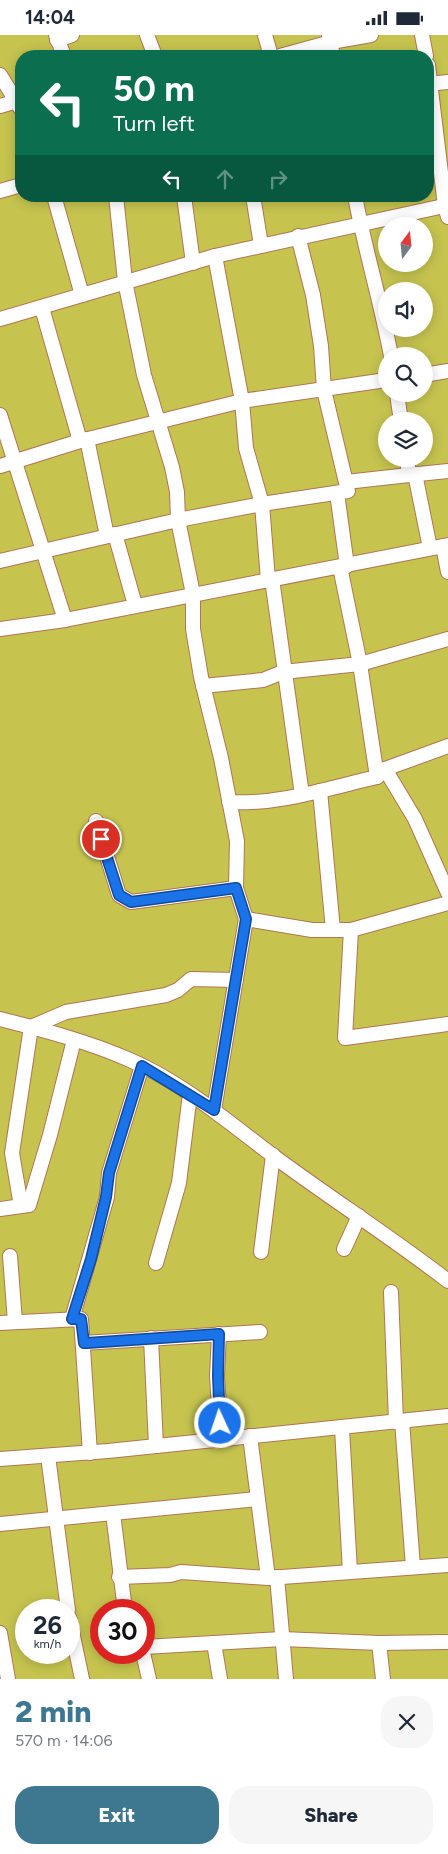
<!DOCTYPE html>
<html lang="en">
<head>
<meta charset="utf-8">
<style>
	:root { --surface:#fff; --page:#f6f6f7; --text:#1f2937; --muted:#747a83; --accent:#3d7790 }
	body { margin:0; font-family:Figtree,sans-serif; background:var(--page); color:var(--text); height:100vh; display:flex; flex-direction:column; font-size:19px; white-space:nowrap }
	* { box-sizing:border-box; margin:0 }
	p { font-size:16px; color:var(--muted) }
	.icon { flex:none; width:28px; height:28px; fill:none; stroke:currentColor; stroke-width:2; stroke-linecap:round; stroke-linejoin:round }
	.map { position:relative; height:1644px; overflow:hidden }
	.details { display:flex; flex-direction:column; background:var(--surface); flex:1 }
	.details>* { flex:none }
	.guide { position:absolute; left:15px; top:15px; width:419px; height:152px; border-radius:20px; box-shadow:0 2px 12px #0003; background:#0b6e4f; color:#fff; overflow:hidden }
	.needle { width:32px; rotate:15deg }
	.controls { position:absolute; left:378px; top:182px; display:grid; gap:10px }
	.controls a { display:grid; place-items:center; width:55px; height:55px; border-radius:50%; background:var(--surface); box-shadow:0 2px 12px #0003; font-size:25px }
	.speed { position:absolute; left:15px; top:1564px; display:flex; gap:10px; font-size:25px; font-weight:700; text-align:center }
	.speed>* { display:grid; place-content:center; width:65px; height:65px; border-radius:50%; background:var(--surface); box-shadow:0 2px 12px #0003; line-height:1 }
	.speed small { font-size:12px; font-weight:400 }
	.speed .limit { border:8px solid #d22; background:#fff; color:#111 }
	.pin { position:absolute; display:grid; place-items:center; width:42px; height:42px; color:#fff; margin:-21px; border:2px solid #fff; border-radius:50%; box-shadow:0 1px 5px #0007 }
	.me { position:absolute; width:55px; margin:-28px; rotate:357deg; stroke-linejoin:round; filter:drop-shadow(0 0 4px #0008) }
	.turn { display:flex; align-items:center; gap:18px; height:105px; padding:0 15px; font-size:22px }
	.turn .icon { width:65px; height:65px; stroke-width:2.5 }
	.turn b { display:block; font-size:35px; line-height:42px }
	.lanes { display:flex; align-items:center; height:48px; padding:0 15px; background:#0003; justify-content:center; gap:25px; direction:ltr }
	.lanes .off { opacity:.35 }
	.round { display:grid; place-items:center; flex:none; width:52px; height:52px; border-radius:20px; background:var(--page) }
	.head { display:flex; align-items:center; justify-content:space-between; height:85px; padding:0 15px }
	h1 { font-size:30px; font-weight:800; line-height:38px; color:var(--accent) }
	.primary-button { display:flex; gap:10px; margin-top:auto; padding:10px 15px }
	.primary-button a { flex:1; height:58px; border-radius:20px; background:var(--accent); color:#fff; font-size:20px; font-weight:800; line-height:58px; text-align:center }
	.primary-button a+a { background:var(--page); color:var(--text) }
	.status { display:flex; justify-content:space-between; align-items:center; height:35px; padding:0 25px; background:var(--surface); direction:ltr }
	.status svg { height:14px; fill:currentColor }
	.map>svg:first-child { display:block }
</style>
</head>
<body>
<div class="status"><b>14:04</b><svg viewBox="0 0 49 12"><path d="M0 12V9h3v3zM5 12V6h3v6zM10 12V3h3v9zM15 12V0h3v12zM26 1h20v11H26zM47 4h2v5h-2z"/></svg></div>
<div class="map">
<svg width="448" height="1644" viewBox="0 0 448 1644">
	<rect width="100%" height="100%" fill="#f8c2a6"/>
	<path fill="#c6c44f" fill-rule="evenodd" d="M 0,0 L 448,0 L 448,1644 L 0,1644 ZM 21,21 L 428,21 L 428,161 L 21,161 ZM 386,191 L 424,191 L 424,229 L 386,229 ZM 386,256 L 424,256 L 424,294 L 386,294 ZM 386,321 L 424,321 L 424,359 L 386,359 ZM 386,386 L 424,386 L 424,424 L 386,424 ZM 26,1575 L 69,1575 L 69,1618 L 26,1618 ZM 101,1575 L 144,1575 L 144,1618 L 101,1618 Z"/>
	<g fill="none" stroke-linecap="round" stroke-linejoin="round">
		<defs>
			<g id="minor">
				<path d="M 56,0 L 64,21"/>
				<path d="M 147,0 L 155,21"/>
				<path d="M 265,0 L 271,21"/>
				<path d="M 329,0 L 333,21"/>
				<path d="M 422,0 L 426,21"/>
				<path d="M 57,5 L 72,0"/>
				<path d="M 280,21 L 331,7 L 371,0"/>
				<path d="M 428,30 L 445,171 L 448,182"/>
				<path d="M 0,40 L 21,74"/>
				<path d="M 428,49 L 448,47"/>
				<path d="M 0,71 L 17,66"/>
				<path d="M 0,156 L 21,150"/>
				<path d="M 54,161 L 82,260"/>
				<path d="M 116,161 L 125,246 L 144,340 L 172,432 L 177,457 L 178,485 L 193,559 L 193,594 L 201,642 L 221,723 L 237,806 L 236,853 L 246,884"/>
				<path d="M 184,161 L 193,228"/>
				<path d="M 253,161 L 261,210"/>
				<path d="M 355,161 C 365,215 381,267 391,321"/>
				<path d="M 215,221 L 242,366 L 246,413 L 262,469 L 268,545"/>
				<path d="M 42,273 L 80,406"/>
				<path d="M 0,284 L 215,221 L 448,170"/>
				<path d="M 424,340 L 448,336"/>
				<path d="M 397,359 L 401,386"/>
				<path d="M 0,380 L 65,585 L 448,510"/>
				<path d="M 87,404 L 107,501"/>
				<path d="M 407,424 L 409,440 L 448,436"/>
				<path d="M 0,431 L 80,406 L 242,366 L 386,345"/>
				<path d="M 415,439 L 430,513"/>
				<path d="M 346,447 L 409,440"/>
				<path d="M 337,458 L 347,531"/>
				<path d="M 115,499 L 135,570"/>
				<path d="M 443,511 L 448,537"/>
				<path d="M 0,526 L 178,485 L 262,469 L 348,456 L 324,355 L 321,311 L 313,260 L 298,201"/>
				<path d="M 340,532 L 360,629 L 377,742"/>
				<path d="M 272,544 L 302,760"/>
				<path d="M 0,594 L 65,585"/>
				<path d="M 203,651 L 263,645 L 283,637 L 360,629 L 448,604"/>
				<path d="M 385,734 L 415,784 L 448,858"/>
				<path d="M 320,756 L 333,895"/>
				<path d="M 229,767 C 279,770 328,753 377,742 L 385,734 L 448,711"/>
				<path d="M 96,786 L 119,860 L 131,867 L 236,853"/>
				<path d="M 351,895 L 345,1003 L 448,989"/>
				<path d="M 0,984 C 44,995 89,1007 130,1025 C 183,1048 227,1086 272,1120 C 330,1163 391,1202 448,1246"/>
				<path d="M 214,1075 L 246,884 L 312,895 L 351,895 L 448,868"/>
				<path d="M 21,1171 L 12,1118 L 31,992 L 66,977 L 166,960 L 178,955 L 191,944 L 236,945"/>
				<path d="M 0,1174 L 29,1170 L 50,1100 L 74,1005"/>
				<path d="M 344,1214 L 359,1181"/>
				<path d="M 261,1217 L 273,1120"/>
				<path d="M 10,1221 L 15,1287"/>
				<path d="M 156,1228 L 179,1148 L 190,1059"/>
				<path d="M 391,1257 L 396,1387"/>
				<path d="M 72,1284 L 107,1162 L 109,1138 L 142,1031"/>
				<path d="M 0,1288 L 81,1284 L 90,1418"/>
				<path d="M 219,1299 L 217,1341 L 221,1404"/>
				<path d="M 151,1303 L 156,1411"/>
				<path d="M 83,1308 L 260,1297"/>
				<path d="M 402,1386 L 413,1532"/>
				<path d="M 342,1393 L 350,1537"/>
				<path d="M 250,1401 L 268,1543"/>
				<path d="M 48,1421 L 68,1575"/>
				<path d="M 0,1424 L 108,1416 L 448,1381"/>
				<path d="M 113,1478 L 125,1575"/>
				<path d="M 0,1489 L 257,1464"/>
				<path d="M 119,1542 L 170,1540 L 181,1537 L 268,1543 L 448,1530"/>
				<path d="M 277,1542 L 286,1644"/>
				<path d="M 69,1582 L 82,1644"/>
				<path d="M 0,1598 L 8,1644"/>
				<path d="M 214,1608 L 220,1644"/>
				<path d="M 379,1608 L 383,1644"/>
				<path d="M 144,1612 L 282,1604 L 379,1608 L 448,1607"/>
				<path d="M 143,1618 L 149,1644"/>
			</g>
		</defs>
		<use href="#minor" stroke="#b27453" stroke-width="16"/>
		<use href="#minor" stroke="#fff" stroke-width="14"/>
	</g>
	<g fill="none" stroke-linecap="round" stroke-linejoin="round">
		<defs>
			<path id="route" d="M 101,804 L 119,860 L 131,867 L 236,853 L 246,884 L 214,1075 L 142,1031 L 109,1138 L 106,1162 L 91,1224 L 72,1284 L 81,1284 L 84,1308 L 87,1308 L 219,1299 L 218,1341 L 220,1388"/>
		</defs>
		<use href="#route" stroke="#114b97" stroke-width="12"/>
		<use href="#route" stroke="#1a73e8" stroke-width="9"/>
	</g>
</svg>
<div class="controls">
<a><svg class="needle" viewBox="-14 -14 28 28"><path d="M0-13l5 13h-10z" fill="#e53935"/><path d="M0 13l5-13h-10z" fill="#747a83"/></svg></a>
<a><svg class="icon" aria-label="sound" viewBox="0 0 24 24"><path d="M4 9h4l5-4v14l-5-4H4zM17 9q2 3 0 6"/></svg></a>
<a><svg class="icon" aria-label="search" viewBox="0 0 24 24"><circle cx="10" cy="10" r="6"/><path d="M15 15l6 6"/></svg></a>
<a><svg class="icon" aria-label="layers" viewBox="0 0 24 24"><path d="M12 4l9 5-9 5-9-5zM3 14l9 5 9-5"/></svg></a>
</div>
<div class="speed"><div>26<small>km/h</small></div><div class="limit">30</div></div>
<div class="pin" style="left:101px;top:804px;background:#d93025"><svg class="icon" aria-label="arrive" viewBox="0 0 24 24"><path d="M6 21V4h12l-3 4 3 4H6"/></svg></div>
<svg class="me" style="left:220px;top:1388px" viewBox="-20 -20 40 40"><circle r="17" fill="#1a73e8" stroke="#fff" stroke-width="3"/><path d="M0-11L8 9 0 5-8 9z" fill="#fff"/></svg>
<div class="guide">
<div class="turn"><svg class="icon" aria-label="left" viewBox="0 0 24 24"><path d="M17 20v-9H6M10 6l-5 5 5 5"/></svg><div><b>50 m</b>Turn left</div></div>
<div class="lanes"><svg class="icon" aria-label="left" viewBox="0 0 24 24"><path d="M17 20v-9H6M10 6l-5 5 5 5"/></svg><svg class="icon off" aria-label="ahead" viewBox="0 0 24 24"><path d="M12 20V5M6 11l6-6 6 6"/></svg><svg class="icon off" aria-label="right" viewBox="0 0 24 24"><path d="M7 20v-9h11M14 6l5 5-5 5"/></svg></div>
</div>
</div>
<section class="details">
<div class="head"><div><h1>2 min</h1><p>570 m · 14:06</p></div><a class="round"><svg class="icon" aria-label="close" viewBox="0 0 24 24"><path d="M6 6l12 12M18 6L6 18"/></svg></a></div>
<div class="primary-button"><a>Exit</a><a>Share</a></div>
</section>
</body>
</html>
